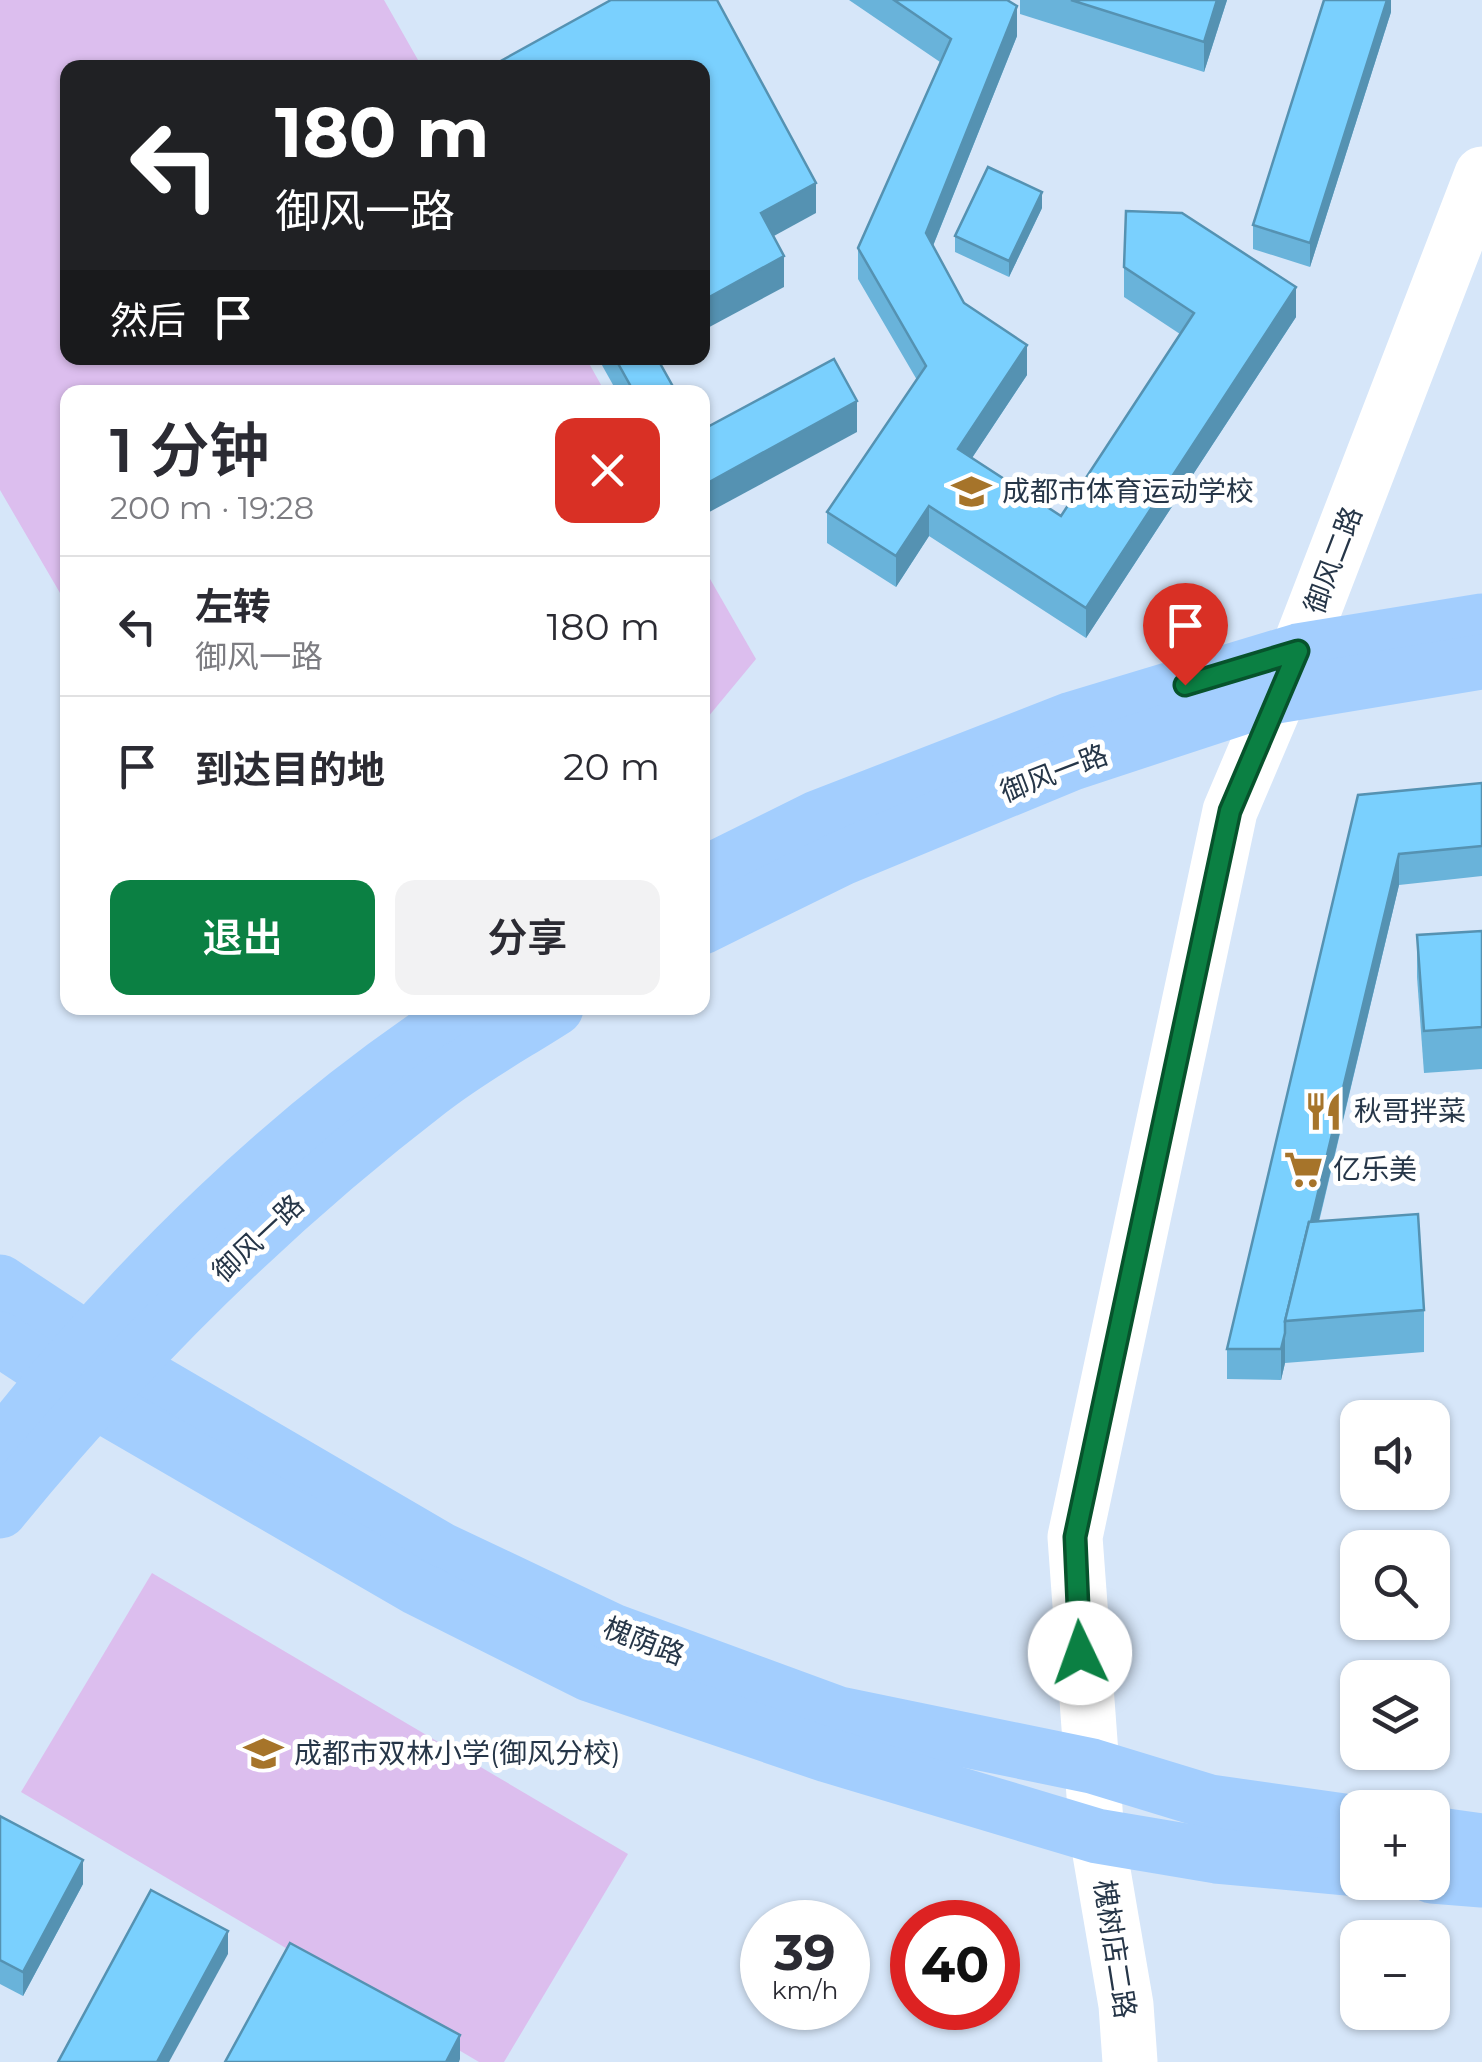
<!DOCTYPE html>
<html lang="zh">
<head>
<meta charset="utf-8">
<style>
	:root { --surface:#fff; --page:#f2f2f3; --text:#2b2b33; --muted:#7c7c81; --line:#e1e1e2; --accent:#0b8043 }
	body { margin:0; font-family:Montserrat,"Noto Sans SC",sans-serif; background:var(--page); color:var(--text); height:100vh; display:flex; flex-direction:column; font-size:38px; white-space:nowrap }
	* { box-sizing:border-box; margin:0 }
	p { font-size:32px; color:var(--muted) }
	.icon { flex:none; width:55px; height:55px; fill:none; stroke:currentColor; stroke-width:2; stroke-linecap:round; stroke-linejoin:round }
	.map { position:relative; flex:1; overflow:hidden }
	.panel { position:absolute; left:60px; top:385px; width:650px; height:630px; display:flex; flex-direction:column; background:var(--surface); border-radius:20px; box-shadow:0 2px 8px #0004 }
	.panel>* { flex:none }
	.guide { position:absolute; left:60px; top:60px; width:650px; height:305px; border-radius:20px; box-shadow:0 2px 8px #0004; background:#202124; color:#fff; overflow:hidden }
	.controls { position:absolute; left:1340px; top:1400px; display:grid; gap:20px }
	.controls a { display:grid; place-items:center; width:110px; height:110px; border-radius:20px; background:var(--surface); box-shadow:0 2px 8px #0004; font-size:50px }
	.speed { position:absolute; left:740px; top:1900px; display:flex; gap:20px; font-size:50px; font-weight:700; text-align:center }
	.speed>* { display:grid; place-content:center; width:130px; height:130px; border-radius:50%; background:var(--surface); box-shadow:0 2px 8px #0004; line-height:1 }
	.speed small { font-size:25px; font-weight:400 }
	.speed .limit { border:15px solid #d22; background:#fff; color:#111 }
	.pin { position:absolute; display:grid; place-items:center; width:85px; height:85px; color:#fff; margin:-102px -42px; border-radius:50% 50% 50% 0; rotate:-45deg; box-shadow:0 0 10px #0007 }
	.pin .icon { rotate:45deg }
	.me { position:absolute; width:110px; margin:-55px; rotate:357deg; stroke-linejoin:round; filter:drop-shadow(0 0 8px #0008) }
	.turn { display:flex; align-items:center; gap:35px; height:210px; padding:0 50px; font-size:45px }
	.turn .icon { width:130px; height:130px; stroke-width:2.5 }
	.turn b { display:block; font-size:70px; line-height:85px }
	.then { display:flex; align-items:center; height:95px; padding:0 50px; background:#0003; gap:20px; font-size:38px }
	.round { display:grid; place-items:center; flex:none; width:105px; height:105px; border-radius:20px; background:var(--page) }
	.head { display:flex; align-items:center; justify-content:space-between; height:170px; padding:0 50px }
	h1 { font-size:60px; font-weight:600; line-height:75px }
	.cta { display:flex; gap:20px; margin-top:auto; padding:20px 50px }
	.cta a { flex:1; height:115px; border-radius:20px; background:var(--accent); color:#fff; font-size:40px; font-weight:600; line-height:115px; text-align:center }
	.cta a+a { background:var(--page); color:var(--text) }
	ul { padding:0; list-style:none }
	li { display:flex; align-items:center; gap:30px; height:140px; padding:0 50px; border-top:2px solid var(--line) }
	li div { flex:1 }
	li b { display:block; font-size:38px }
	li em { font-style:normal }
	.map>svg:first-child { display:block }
</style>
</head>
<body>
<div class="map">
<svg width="1482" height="2062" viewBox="0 0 1482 2062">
	<rect width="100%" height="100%" fill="#d6e6f9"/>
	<g fill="#dcbeee">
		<path d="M 0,0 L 384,0 L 422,67 L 68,68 L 68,358 L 586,358 L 605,392 L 68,392 L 67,605 L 0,490 Z"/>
		<path d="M 702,565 L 756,659 L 703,723 L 702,723 Z"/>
		<path d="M 152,1573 L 628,1854 L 504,2062 L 479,2062 L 21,1792 Z"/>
	</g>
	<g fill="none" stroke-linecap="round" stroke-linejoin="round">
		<path stroke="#fff" stroke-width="55" d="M 1130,2062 L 1126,2005 L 1097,1836 L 1075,1537 L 1230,811 L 1298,651 L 1482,174"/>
		<g stroke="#a3cefe" stroke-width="55">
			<path d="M 702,875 L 817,818 L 1072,719 L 1298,651 L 1482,621"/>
			<path d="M 702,927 L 842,858 L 1072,763 L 1276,696 L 1482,662"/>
			<path d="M 0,1282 L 127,1366 L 440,1549 L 613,1631 L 839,1714 L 1092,1766 L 1210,1802 L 1358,1823"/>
			<path d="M 0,1339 L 96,1402 L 417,1588 L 589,1674 L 827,1755 L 1097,1836 L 1216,1856 L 1358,1869"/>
			<path d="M 0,1447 C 129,1281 292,1121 469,1008"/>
			<path d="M 0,1511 C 126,1357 270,1213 429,1091 C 468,1060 514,1035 556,1008"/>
			<path d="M 1432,1834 L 1482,1841"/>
			<path d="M 1432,1876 L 1482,1880"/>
		</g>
	</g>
	<g fill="#69b3da">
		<path d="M 849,0 L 1007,0 L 1017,36 L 933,246 L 964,303 L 1027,375 L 972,458 L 1061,516 L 1180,334 L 1124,297 L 1124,267 L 1296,317 L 1086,638 L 929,536 L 896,587 L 827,543 L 827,512 L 917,380 L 858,279 L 858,248 L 940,62 Z"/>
		<path d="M 1020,0 L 1227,0 L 1204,72 L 1020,14 Z"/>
		<path d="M 1391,0 L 1391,12 L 1310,267 L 1253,249 L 1253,225 Z"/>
		<path d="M 1042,208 L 1009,277 L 955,252 L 955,236 Z"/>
		<path d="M 598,358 L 657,358 L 676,392 L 617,392 Z"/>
		<path d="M 1482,783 L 1482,876 L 1399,885 L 1319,1222 L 1424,1310 L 1424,1352 L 1285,1363 L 1281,1380 L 1227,1379 L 1227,1349 L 1358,795 Z"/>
		<path d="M 1482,931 L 1482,1069 L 1424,1073 L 1417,977 L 1417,935 Z"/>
		<path d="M 0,1816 L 83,1884 L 23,1996 L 0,1984 Z"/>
	</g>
	<g fill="#5592b2">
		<path d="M 1217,0 L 1227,0 L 1204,72 L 1204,42 Z"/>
		<path d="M 1387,0 L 1391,0 L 1391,12 L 1310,267 L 1310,243 Z"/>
		<path d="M 1017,6 L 1017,36 L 926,263 L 926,233 Z"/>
		<path d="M 816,183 L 816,213 L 761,243 L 761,213 Z"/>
		<path d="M 1042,192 L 1042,208 L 1009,277 L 1009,261 Z"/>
		<path d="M 784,256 L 784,287 L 702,331 L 702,301 Z"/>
		<path d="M 1296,287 L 1296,317 L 1086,638 L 1086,608 Z"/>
		<path d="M 1027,345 L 1027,375 L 958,479 L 958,449 Z"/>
		<path d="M 857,401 L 857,432 L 702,516 L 702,486 Z"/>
		<path d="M 929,506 L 929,536 L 896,587 L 896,556 Z"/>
		<path d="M 1399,854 L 1399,885 L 1295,1320 L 1288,1321 Z"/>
		<path d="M 1285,1333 L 1285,1363 L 1281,1380 L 1281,1349 Z"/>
		<path d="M 83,1860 L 83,1884 L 23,1996 L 23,1972 Z"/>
		<path d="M 228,1931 L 228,1954 L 169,2062 L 157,2062 Z"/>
		<path d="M 460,2035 L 460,2059 L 459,2062 L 446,2062 Z"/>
	</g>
	<g fill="#7ad0fe" stroke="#5592b2" stroke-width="2.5">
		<path d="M 611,0 L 717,0 L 816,183 L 761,213 L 784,256 L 702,301 L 702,68 L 488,68 Z"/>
		<path d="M 894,0 L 1007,0 L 1017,6 L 926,233 L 964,303 L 1027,345 L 958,449 L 1061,516 L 1194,313 L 1124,267 L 1126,211 L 1182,213 L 1296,287 L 1086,608 L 929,506 L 896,556 L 827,512 L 926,366 L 858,248 L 951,39 Z"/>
		<path d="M 1071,0 L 1217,0 L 1204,42 Z"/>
		<path d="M 1324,0 L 1387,0 L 1310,243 L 1253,225 Z"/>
		<path d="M 988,167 L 1042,192 L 1009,261 L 955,236 Z"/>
		<path d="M 615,358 L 657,358 L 676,392 L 634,392 Z"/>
		<path d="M 834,359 L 857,401 L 702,486 L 702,430 Z"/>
		<path d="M 1482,783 L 1482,846 L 1399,854 L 1311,1222 L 1309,1222 L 1285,1321 L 1285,1333 L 1281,1349 L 1227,1349 L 1358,795 Z"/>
		<path d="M 1482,931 L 1482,1027 L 1424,1031 L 1417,935 Z"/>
		<path d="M 1418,1214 L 1424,1310 L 1285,1321 L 1309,1222 Z"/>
		<path d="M 0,1816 L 83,1860 L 23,1972 L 0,1960 Z"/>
		<path d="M 151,1890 L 228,1931 L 157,2062 L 58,2062 Z"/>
		<path d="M 290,1943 L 460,2035 L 446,2062 L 225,2062 Z"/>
	</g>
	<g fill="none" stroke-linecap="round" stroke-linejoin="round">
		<defs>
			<path id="route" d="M 1080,1653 L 1075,1537 L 1230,811 L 1298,651 L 1185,685"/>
		</defs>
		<use href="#route" stroke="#07532c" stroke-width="25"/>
		<use href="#route" stroke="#0b8043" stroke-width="18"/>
	</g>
	<defs>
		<symbol id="university-bare" viewBox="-9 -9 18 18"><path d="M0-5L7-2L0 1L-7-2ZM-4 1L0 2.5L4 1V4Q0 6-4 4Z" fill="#a6742a" stroke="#fff" stroke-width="2.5" paint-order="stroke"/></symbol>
		<symbol id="restaurant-bare" viewBox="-9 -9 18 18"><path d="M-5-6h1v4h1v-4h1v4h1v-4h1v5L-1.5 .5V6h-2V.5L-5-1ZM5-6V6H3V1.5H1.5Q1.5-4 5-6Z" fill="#a6742a" stroke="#fff" stroke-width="2.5" paint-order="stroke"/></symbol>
		<symbol id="supermarket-bare" viewBox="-9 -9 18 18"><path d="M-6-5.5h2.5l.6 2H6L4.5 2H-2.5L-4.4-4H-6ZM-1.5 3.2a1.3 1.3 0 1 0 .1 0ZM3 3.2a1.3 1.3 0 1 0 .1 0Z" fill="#a6742a" stroke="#fff" stroke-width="2.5" paint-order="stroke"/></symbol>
		<symbol id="school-bare" viewBox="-9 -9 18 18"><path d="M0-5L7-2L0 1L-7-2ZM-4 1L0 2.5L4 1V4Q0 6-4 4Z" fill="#a6742a" stroke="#fff" stroke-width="2.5" paint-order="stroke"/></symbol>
	</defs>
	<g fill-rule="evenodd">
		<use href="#university-bare" x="944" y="464" width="55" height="55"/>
		<use href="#restaurant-bare" x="1296" y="1084" width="55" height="55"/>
		<use href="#supermarket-bare" x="1276" y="1142" width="55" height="55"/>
		<use href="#school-bare" x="236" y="1726" width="55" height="55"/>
	</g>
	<g text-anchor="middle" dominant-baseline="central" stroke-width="10" stroke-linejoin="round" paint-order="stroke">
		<g font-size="28" fill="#263648" stroke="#fff" text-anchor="start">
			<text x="1002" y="491">成都市体育运动学校</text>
			<text x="1354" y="1111">秋哥拌菜</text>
			<text x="1333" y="1169">亿乐美</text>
			<text x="294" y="1753">成都市双林小学(御风分校)</text>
		</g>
		<g font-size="28" fill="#263648" stroke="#fff">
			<text transform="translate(1333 560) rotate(-69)">御风二路</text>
			<text transform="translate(1054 773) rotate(-21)">御风一路</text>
			<text transform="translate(258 1238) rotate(-43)">御风一路</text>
			<text transform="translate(644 1641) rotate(21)">槐荫路</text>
			<text transform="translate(1115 1949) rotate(81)">槐树店二路</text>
		</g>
	</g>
</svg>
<div class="controls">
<a><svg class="icon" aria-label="sound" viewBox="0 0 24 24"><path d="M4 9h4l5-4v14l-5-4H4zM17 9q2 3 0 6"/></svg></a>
<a><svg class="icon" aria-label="search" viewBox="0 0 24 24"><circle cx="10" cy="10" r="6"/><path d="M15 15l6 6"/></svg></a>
<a><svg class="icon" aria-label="layers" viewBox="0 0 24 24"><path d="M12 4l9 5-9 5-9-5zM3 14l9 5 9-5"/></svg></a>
<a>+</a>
<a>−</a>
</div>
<div class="speed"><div>39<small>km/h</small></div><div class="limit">40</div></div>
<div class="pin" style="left:1185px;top:685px;background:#d93025"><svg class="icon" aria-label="arrive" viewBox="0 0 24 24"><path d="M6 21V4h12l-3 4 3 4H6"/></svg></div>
<svg class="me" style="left:1080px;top:1653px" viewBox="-20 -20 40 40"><circle r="19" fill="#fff"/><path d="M0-13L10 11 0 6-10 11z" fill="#0b8043"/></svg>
<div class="guide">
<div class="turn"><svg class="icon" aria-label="left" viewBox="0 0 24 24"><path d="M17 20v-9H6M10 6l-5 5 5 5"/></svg><div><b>180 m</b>御风一路</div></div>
<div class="then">然后<svg class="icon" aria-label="arrive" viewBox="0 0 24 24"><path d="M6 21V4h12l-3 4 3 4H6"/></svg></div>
</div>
<section class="panel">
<div class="head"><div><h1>1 分钟</h1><p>200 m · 19:28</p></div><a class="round" style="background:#d93025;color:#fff"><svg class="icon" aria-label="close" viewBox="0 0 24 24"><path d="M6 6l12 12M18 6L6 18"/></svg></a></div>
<ul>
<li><svg class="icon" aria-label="left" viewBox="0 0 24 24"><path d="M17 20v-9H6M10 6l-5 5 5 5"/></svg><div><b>左转</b><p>御风一路</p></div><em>180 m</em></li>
<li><svg class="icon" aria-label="arrive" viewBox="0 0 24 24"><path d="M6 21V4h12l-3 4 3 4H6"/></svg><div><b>到达目的地</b></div><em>20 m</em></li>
</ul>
<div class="cta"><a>退出</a><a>分享</a></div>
</section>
</div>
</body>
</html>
